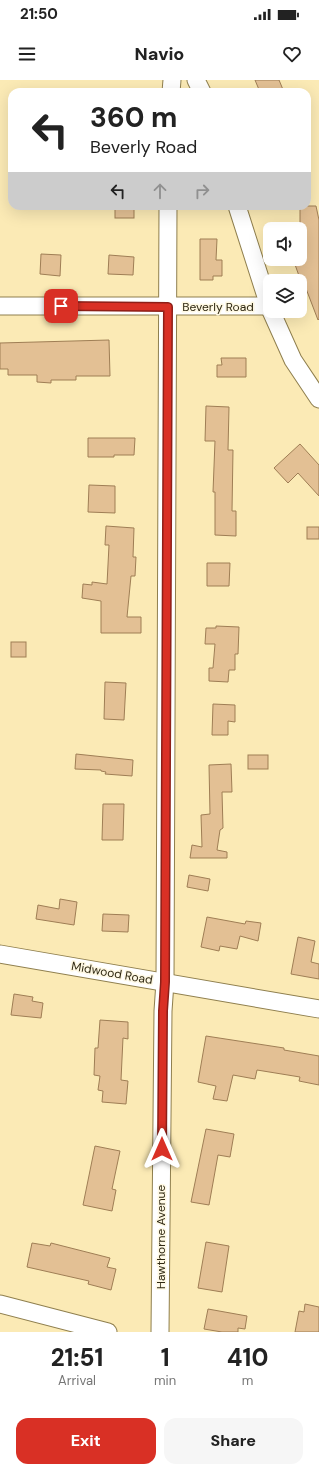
<!DOCTYPE html>
<html lang="en">
<head>
<meta charset="utf-8">
<style>
	:root { --surface:#fff; --page:#f6f6f6; --text:#222; --muted:#767676; --accent:#d93025 }
	body { margin:0; font-family:"DM Sans",sans-serif; background:var(--page); color:var(--text); height:100vh; display:flex; flex-direction:column; font-size:15px; white-space:nowrap }
	* { box-sizing:border-box; margin:0 }
	p { font-size:13px; color:var(--muted) }
	.icon { flex:none; width:22px; height:22px; fill:none; stroke:currentColor; stroke-width:2; stroke-linecap:round; stroke-linejoin:round }
	.map { position:relative; height:1252px; overflow:hidden }
	.drawer { display:flex; flex-direction:column; background:var(--surface); flex:1 }
	.drawer>* { flex:none }
	.guide { position:absolute; left:8px; top:8px; width:303px; height:122px; border-radius:12px; box-shadow:0 4px 16px #0002; background:#fff; color:var(--text); overflow:hidden }
	.fabs { position:absolute; left:263px; top:142px; display:grid; gap:8px }
	.fabs a { display:grid; place-items:center; width:44px; height:44px; border-radius:8px; background:var(--surface); box-shadow:0 4px 16px #0002; font-size:20px }
	.pin { position:absolute; display:grid; place-items:center; width:34px; height:34px; color:#fff; margin:-17px; border-radius:8px; box-shadow:0 2px 6px #0006 }
	.me { position:absolute; width:44px; margin:-22px; rotate:0deg; stroke-linejoin:round; filter:drop-shadow(0 0 3px #0008) }
	.turn { display:flex; align-items:center; gap:14px; height:84px; padding:0 16px; font-size:18px }
	.turn .icon { width:52px; height:52px; stroke-width:2.5 }
	.turn b { display:block; font-size:28px; line-height:34px }
	.lanes { display:flex; align-items:center; height:38px; padding:0 16px; background:#0003; justify-content:center; gap:20px; direction:ltr }
	.lanes .off { opacity:.35 }
	.eta { display:flex; justify-content:space-evenly; align-items:center; height:68px; text-align:center }
	.eta b { font-size:24px; font-weight:800; line-height:28px }
	.button { display:flex; gap:8px; margin-top:auto; padding:8px 16px }
	.button a { flex:1; height:46px; border-radius:12px; background:var(--accent); color:#fff; font-size:16px; font-weight:800; line-height:46px; text-align:center }
	.button a+a { background:var(--page); color:var(--text) }
	.status { display:flex; justify-content:space-between; align-items:center; height:28px; padding:0 20px; background:var(--surface); direction:ltr }
	.status svg { height:11px; fill:currentColor }
	header { display:flex; justify-content:space-between; align-items:center; height:52px; padding:0 16px; background:var(--surface); font-size:18px; font-weight:800 }
	.map>svg:first-child { display:block }
</style>
</head>
<body>
<div class="status"><b>21:50</b><svg viewBox="0 0 49 12"><path d="M0 12V9h3v3zM5 12V6h3v6zM10 12V3h3v9zM15 12V0h3v12zM26 1h20v11H26zM47 4h2v5h-2z"/></svg></div>
<header><svg class="icon" aria-label="menu" viewBox="0 0 24 24"><path d="M4 6h16M4 12h16M4 18h16"/></svg>Navio<svg class="icon" aria-label="heart" viewBox="0 0 24 24"><path d="M12 20l-8-8c-3-5 5-10 8-4 3-6 11-1 8 4z"/></svg></header>
<div class="map">
<svg width="319" height="1252" viewBox="0 0 319 1252">
	<rect width="100%" height="100%" fill="#fbeab5"/>
	<g fill="#e3c094" stroke="#9f7e55">
		<path d="M 255,0 L 279,0 L 284,12 L 260,12 Z"/>
		<rect x="115" y="126" width="19" height="12"/>
		<path d="M 300,126 L 316,126 L 319,140 L 319,239 L 318,240 L 305,206 L 303,207 L 293,179 L 300,179 Z"/>
		<path d="M 200,159 L 217,159 L 216,180 L 222,180 L 222,196 L 213,196 L 213,200 L 200,200 Z"/>
		<path d="M 41,174 L 61,175 L 60,196 L 40,194 Z"/>
		<path d="M 109,175 L 134,177 L 133,195 L 108,194 Z"/>
		<path d="M 109,260 L 110,296 L 76,296 L 76,300 L 51,300 L 51,303 L 37,302 L 37,295 L 8,295 L 8,289 L 0,289 L 0,263 Z"/>
		<path d="M 221,278 L 246,278 L 246,297 L 217,297 L 217,285 L 222,285 Z"/>
		<path d="M 206,326 L 229,327 L 228,370 L 233,370 L 232,431 L 236,431 L 236,456 L 215,455 L 215,412 L 213,412 L 215,361 L 205,361 Z"/>
		<path d="M 88,358 L 135,358 L 134,375 L 114,375 L 114,377 L 88,377 Z"/>
		<path d="M 300,364 L 319,385 L 319,416 L 298,393 L 288,403 L 274,388 Z"/>
		<path d="M 89,405 L 115,406 L 115,433 L 88,432 Z"/>
		<path d="M 106,446 L 134,448 L 133,477 L 136,477 L 135,496 L 131,496 L 127,537 L 141,537 L 141,553 L 101,553 L 101,521 L 82,518 L 83,504 L 92,505 L 92,502 L 107,504 L 109,465 L 105,465 Z"/>
		<rect x="307" y="447" width="12" height="12"/>
		<path d="M 207,483 L 230,483 L 229,506 L 207,506 Z"/>
		<path d="M 216,546 L 239,547 L 238,574 L 235,574 L 235,590 L 229,590 L 228,602 L 209,601 L 209,588 L 213,588 L 215,564 L 205,564 L 206,548 L 216,548 Z"/>
		<rect x="11" y="562" width="15" height="15"/>
		<path d="M 105,602 L 126,603 L 124,640 L 104,639 Z"/>
		<path d="M 213,624 L 235,625 L 235,642 L 228,641 L 228,655 L 212,655 Z"/>
		<path d="M 76,674 L 133,680 L 132,696 L 105,694 L 106,692 L 101,691 L 101,690 L 75,689 Z"/>
		<rect x="248" y="675" width="20" height="14"/>
		<path d="M 231,684 L 232,712 L 222,712 L 223,748 L 220,750 L 217,770 L 227,772 L 227,778 L 190,778 L 192,765 L 202,767 L 201,735 L 210,734 L 209,685 Z"/>
		<path d="M 103,724 L 124,724 L 123,760 L 102,760 Z"/>
		<path d="M 189,795 L 210,799 L 208,811 L 187,807 Z"/>
		<path d="M 60,819 L 77,822 L 74,845 L 36,839 L 38,825 L 59,829 Z"/>
		<path d="M 103,834 L 129,835 L 128,852 L 102,851 Z"/>
		<path d="M 207,837 L 245,844 L 246,841 L 261,843 L 258,861 L 240,856 L 237,869 L 220,866 L 219,871 L 201,867 Z"/>
		<path d="M 298,857 L 315,861 L 311,882 L 319,884 L 319,899 L 291,894 Z"/>
		<path d="M 14,914 L 33,917 L 32,921 L 43,923 L 41,938 L 11,935 Z"/>
		<path d="M 100,940 L 128,942 L 128,959 L 123,958 L 121,1000 L 128,1001 L 126,1024 L 102,1022 L 103,1011 L 98,1010 L 100,996 L 94,995 L 95,968 L 98,968 Z"/>
		<path d="M 206,956 L 284,968 L 284,970 L 319,976 L 319,1005 L 299,1001 L 300,997 L 257,990 L 255,999 L 233,995 L 227,1021 L 213,1019 L 216,1006 L 198,1002 Z"/>
		<path d="M 206,1049 L 234,1054 L 230,1077 L 218,1075 L 209,1125 L 191,1122 Z"/>
		<path d="M 95,1066 L 120,1071 L 112,1109 L 116,1110 L 112,1131 L 83,1125 Z"/>
		<path d="M 206,1162 L 229,1166 L 222,1212 L 198,1208 Z"/>
		<path d="M 32,1163 L 50,1166 L 51,1163 L 110,1178 L 107,1187 L 116,1189 L 111,1210 L 88,1204 L 89,1201 L 27,1187 Z"/>
		<path d="M 305,1224 L 319,1227 L 319,1252 L 295,1252 L 299,1231 L 304,1232 Z"/>
		<path d="M 208,1229 L 247,1236 L 245,1249 L 238,1248 L 238,1252 L 222,1252 L 204,1249 Z"/>
	</g>
	<g fill="none" stroke-linecap="round" stroke-linejoin="round">
		<defs>
			<g id="minor">
				<path d="M 196,0 L 202,12"/>
				<path d="M 171,12 L 172,0"/>
				<path d="M 237,126 L 270,229"/>
				<path d="M 0,226 L 269,226"/>
				<path d="M 271,231 L 293,280 L 319,319"/>
				<path d="M 0,874 L 319,929"/>
				<path d="M 0,1224 L 108,1252"/>
				<path d="M 160,1252 L 163,931 L 165,902 L 168,126"/>
			</g>
		</defs>
		<use href="#minor" stroke="#8f7f4e" stroke-width="19"/>
		<use href="#minor" stroke="#fff" stroke-width="17"/>
	</g>
	<g fill="none" stroke-linecap="round" stroke-linejoin="round">
		<defs>
			<path id="route" d="M 61,226 L 168,227 L 165,902 L 163,931 L 162,1069"/>
		</defs>
		<use href="#route" stroke="#8d1f18" stroke-width="10"/>
		<use href="#route" stroke="#d93025" stroke-width="7"/>
	</g>
	<g text-anchor="middle" dominant-baseline="central" stroke-width="3" stroke-linejoin="round" paint-order="stroke">
		<g font-size="12" fill="#2f2813" stroke="#fef8e3">
			<text x="218" y="227">Beverly Road</text>
			<text transform="translate(112 893) rotate(10)">Midwood Road</text>
			<text transform="translate(161 1157) rotate(-90)">Hawthorne Avenue</text>
		</g>
	</g>
</svg>
<div class="fabs">
<a><svg class="icon" aria-label="sound" viewBox="0 0 24 24"><path d="M4 9h4l5-4v14l-5-4H4zM17 9q2 3 0 6"/></svg></a>
<a><svg class="icon" aria-label="layers" viewBox="0 0 24 24"><path d="M12 4l9 5-9 5-9-5zM3 14l9 5 9-5"/></svg></a>
</div>
<div class="pin" style="left:61px;top:226px;background:#d93025"><svg class="icon" aria-label="arrive" viewBox="0 0 24 24"><path d="M6 21V4h12l-3 4 3 4H6"/></svg></div>
<svg class="me" style="left:162px;top:1069px" viewBox="-20 -20 40 40"><path d="M0-17L14 15 0 8-14 15z" fill="#d93025" stroke="#fff" stroke-width="4"/></svg>
<div class="guide">
<div class="turn"><svg class="icon" aria-label="left" viewBox="0 0 24 24"><path d="M17 20v-9H6M10 6l-5 5 5 5"/></svg><div><b>360 m</b>Beverly Road</div></div>
<div class="lanes"><svg class="icon" aria-label="left" viewBox="0 0 24 24"><path d="M17 20v-9H6M10 6l-5 5 5 5"/></svg><svg class="icon off" aria-label="ahead" viewBox="0 0 24 24"><path d="M12 20V5M6 11l6-6 6 6"/></svg><svg class="icon off" aria-label="right" viewBox="0 0 24 24"><path d="M7 20v-9h11M14 6l5 5-5 5"/></svg></div>
</div>
</div>
<section class="drawer">
<div class="eta">
<div><b>21:51</b><p>Arrival</p></div>
<div><b>1</b><p>min</p></div>
<div><b>410</b><p>m</p></div>
</div>
<div class="button"><a>Exit</a><a>Share</a></div>
</section>
</body>
</html>
